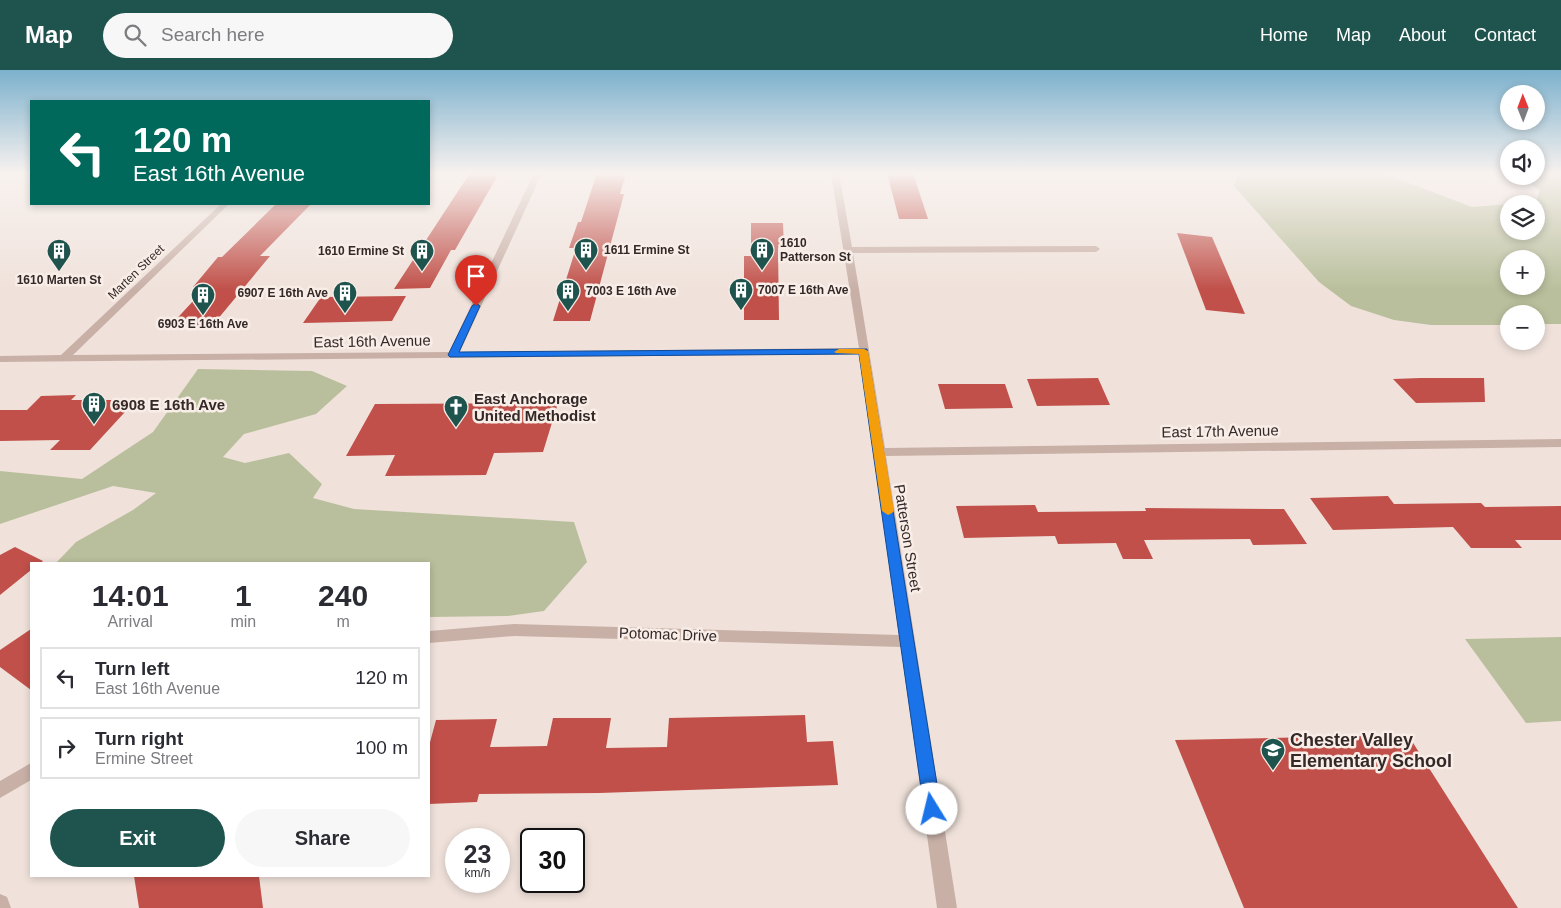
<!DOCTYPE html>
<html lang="en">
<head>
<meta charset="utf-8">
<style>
	:root { --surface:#fff; --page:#f7f7f7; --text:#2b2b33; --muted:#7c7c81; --line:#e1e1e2; --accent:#1f544e }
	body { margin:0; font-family:Helvetica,sans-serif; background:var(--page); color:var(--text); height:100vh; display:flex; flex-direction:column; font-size:19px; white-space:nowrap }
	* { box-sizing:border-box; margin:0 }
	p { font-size:16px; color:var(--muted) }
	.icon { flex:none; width:28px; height:28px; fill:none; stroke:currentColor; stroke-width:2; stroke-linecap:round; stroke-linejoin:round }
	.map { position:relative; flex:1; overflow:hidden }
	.drawer { position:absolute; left:30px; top:492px; width:400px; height:315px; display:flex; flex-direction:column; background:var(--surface); border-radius:0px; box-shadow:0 2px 8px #0003 }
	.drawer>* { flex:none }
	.top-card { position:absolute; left:30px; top:30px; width:400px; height:105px; border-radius:0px; box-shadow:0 2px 8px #0003; background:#00695c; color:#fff; overflow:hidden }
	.needle { width:32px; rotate:359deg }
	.buttons { position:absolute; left:1500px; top:15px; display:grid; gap:10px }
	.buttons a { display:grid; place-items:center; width:45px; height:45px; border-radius:50%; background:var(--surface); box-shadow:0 2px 8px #0003; font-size:25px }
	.speed { position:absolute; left:445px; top:758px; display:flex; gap:10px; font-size:25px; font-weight:700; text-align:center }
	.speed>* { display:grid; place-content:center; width:65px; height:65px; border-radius:50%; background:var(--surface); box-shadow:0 2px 8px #0003; line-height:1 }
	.speed small { font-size:12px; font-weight:400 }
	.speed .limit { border:2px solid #111; border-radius:8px; background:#fff; color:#111 }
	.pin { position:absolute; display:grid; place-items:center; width:42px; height:42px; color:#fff; margin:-51px -21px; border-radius:50% 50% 50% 0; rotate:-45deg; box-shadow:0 0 5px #0007 }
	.pin .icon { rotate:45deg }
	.me { position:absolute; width:55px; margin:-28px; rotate:351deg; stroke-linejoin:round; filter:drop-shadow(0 0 4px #0008) }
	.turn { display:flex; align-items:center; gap:18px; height:105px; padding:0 20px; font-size:22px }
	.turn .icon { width:65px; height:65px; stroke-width:2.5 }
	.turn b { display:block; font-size:35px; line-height:42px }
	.eta { display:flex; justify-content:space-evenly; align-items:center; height:85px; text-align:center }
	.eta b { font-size:30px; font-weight:700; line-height:35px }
	.cta { display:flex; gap:10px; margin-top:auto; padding:10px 20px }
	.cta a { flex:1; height:58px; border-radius:30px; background:var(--accent); color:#fff; font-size:20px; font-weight:700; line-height:58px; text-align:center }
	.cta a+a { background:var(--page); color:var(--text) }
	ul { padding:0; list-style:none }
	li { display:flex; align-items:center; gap:15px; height:62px; margin:0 10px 8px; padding:0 10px; border:2px solid var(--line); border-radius:0px }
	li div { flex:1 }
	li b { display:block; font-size:19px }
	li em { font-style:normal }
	header { display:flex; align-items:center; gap:30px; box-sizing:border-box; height:70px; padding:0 25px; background:var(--accent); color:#fff }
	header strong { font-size:24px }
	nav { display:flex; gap:28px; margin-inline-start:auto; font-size:18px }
	.search { width:350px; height:45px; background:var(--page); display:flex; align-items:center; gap:12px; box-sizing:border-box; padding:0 18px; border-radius:28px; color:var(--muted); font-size:19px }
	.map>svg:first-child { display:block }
</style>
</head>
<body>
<header>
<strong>Map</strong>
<div class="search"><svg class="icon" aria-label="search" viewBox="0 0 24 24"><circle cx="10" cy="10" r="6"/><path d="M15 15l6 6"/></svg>Search here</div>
<nav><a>Home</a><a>Map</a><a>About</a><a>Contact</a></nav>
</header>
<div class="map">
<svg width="1561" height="838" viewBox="0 0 1561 838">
	<rect width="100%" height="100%" fill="#f0e2db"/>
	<g fill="#b9bf9c" fill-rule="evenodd">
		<path d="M 1238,103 L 1378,103 L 1393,107 L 1472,137 L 1509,134 L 1509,161 L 1536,161 L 1536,134 L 1517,134 L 1536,132 L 1540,120 L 1517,106 L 1536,106 L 1536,103 L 1561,103 L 1561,254 L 1536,254 L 1536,244 L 1509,244 L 1509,255 L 1431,255 L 1394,250 L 1351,236 L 1319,212 L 1234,116 ZM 1509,189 L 1536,189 L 1536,216 L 1509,216 Z"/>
		<path d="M 198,299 L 312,301 L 347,316 L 316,344 L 244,364 L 223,387 L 245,393 L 289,383 L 322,414 L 313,428 L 354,439 L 574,452 L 587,492 L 544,541 L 508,546 L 429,547 L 429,494 L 55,494 L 76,472 L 133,440 L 156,423 L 113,416 L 0,454 L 0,401 L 82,409 L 153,362 Z"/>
		<path d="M 1561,567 L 1561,651 L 1526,653 L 1465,569 Z"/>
	</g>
	<g fill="#c05049">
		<path d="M 470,103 L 499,103 L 455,180 L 451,180 L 430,218 L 394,219 Z"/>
		<path d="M 597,103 L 626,103 L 620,124 L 624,124 L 590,251 L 553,251 L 576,178 L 569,178 L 578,152 L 581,152 Z"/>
		<path d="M 887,103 L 913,103 L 928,149 L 899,149 Z"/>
		<path d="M 276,134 L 311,134 L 260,186 L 270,186 L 212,256 L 170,256 L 206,217 L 193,217 L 218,187 L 222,187 Z"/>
		<path d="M 751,153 L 783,153 L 784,178 L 778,178 L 779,250 L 744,250 L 744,186 L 751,186 Z"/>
		<path d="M 1177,163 L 1212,167 L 1245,244 L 1206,240 Z"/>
		<path d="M 406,226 L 392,251 L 303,253 L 321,227 Z"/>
		<path d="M 1098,308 L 1110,335 L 1037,336 L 1027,309 Z"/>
		<path d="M 1421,308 L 1484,308 L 1485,332 L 1416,333 L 1393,309 Z"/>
		<path d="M 938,314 L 1005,314 L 1013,338 L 945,339 Z"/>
		<path d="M 76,325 L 71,330 L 136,330 L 90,380 L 50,380 L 60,370 L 0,371 L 0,340 L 27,340 L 41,326 Z"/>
		<path d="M 558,333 L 543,382 L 494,383 L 486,405 L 385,406 L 395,385 L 346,386 L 375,334 Z"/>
		<path d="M 1388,426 L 1394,434 L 1481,433 L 1485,437 L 1561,436 L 1561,470 L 1515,470 L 1522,478 L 1471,478 L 1453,457 L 1333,460 L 1310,428 Z"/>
		<path d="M 1035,435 L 1038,442 L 1146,441 L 1145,438 L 1284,439 L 1307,474 L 1253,475 L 1250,469 L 1144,470 L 1153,489 L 1123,489 L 1116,473 L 1058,474 L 1055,466 L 964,468 L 956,436 Z"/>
		<path d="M 15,477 L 43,491 L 40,494 L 31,494 L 31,500 L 0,525 L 0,485 Z"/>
		<path d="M 31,559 L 31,620 L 0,597 L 0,580 Z"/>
		<path d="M 805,645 L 807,672 L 833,671 L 838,715 L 599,723 L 479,724 L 477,732 L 429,734 L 429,676 L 436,650 L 497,649 L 490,677 L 547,676 L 553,648 L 611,648 L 606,678 L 667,677 L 669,648 Z"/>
		<path d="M 1408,665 L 1518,838 L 1244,838 L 1175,670 Z"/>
		<path d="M 134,806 L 259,806 L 263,838 L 139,838 Z"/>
	</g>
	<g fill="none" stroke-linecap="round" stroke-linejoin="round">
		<g fill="#c8b0a7" fill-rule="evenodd">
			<path d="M 534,103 L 542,103 L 460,282 L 859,278 L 831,103 L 839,103 L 852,177 L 1096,176 L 1100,179 L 1096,182 L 853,183 L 885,378 L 1561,369 L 1561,377 L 886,386 L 957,838 L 937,838 L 901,577 L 514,566 L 429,573 L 429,561 L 514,554 L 899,565 L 860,284 L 0,292 L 0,286 L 61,285 L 221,134 L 229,134 L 73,285 L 449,282 Z"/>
			<path d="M 31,693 L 31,710 L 0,728 L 0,711 Z"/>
			<path d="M 0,824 L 7,827 L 11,838 L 0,838 Z"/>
		</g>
	</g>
	<linearGradient id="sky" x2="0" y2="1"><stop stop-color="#7cb1cd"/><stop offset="0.47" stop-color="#f8f2ef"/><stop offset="1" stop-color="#f8f2ef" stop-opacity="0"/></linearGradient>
	<rect width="1561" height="220" fill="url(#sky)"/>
	<path fill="#1a73e8" stroke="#114b97" d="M 476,233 L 480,236 L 459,282 L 867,279 L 941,739 L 938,745 L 932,747 L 927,745 L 924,739 L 859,284 L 450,287 L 448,285 L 472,236 Z"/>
	<path fill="#f59e0b" d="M 839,279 L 864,279 L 868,281 L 894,441 L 892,443 L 888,445 L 882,441 L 859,284 L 836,283 L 834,282 Z"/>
	<defs>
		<symbol id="building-pin" viewBox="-11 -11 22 30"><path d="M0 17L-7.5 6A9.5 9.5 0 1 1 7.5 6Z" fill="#1f544e" stroke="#f8ede7"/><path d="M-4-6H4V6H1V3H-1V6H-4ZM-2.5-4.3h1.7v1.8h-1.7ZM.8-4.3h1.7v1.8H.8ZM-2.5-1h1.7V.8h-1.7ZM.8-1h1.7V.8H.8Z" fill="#fff"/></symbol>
		<symbol id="church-pin" viewBox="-11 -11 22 30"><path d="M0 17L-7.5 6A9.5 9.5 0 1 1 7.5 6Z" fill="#1f544e" stroke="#f8ede7"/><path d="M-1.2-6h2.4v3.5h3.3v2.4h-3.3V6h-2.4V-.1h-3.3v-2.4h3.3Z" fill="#fff"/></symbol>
		<symbol id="school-pin" viewBox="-11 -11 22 30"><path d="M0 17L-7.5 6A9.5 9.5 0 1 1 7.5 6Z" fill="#1f544e" stroke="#f8ede7"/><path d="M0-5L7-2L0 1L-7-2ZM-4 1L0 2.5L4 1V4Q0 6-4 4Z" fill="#fff"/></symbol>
	</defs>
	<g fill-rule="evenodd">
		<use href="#building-pin" x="572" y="166" width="28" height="38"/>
		<use href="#building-pin" x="748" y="166" width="28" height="38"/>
		<use href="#building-pin" x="45" y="167" width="28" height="38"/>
		<use href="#building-pin" x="408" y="167" width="28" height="38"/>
		<use href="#building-pin" x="727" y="206" width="28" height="38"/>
		<use href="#building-pin" x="554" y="207" width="28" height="38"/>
		<use href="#building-pin" x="331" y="209" width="28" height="38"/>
		<use href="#building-pin" x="189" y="211" width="28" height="38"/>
		<use href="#building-pin" x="80" y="320" width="28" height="38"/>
		<use href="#church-pin" x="442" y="323" width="28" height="38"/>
		<use href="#school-pin" x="1259" y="666" width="28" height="38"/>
	</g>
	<g text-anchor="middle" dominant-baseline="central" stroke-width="5" stroke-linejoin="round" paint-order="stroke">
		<g font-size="12" font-weight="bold" fill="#352928" stroke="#f8ede7" text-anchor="start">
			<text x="780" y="173">1610<tspan x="780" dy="14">Patterson St</tspan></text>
			<text x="604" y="180">1611 Ermine St</text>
			<text x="404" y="181" text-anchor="end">1610 Ermine St</text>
			<text x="59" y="210" text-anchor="middle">1610 Marten St</text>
			<text x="758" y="220">7007 E 16th Ave</text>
			<text x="586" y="221">7003 E 16th Ave</text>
			<text x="328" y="223" text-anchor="end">6907 E 16th Ave</text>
			<text x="203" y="254" text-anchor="middle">6903 E 16th Ave</text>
		</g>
		<g font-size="12" fill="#352928" stroke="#f8ede7">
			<text transform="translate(136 202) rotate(-44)">Marten Street</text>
		</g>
		<g font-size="15" fill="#352928" stroke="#f8ede7">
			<text transform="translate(372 271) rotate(-1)">East 16th Avenue</text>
			<text transform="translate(1220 361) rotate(-1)">East 17th Avenue</text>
			<text transform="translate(908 468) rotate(81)">Patterson Street</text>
			<text transform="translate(668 564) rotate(2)">Potomac Drive</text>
		</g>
		<g font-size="15" font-weight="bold" fill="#352928" stroke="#f8ede7" text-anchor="start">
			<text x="474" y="328">East Anchorage<tspan x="474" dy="17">United Methodist</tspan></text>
			<text x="112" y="334">6908 E 16th Ave</text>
		</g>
		<g font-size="18" font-weight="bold" fill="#352928" stroke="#f8ede7" text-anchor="start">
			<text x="1290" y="670">Chester Valley<tspan x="1290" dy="21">Elementary School</tspan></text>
		</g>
	</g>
</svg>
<div class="buttons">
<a><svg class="needle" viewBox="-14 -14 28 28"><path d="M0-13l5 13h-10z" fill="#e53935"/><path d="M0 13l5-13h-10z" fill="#7c7c81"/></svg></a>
<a><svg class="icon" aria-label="sound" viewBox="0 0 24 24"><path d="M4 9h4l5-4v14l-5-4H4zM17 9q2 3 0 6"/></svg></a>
<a><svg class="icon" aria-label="layers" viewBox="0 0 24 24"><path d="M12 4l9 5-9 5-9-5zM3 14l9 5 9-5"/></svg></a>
<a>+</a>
<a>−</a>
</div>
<div class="speed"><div>23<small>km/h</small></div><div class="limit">30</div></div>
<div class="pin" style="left:476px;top:236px;background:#d93025"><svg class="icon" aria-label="arrive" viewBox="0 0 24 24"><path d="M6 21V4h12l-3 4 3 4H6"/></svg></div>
<svg class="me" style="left:932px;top:739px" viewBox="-20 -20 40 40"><circle r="19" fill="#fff"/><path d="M0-13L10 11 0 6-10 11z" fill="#1a73e8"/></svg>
<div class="top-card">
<div class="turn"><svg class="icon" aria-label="left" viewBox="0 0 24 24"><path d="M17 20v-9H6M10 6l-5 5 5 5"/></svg><div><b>120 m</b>East 16th Avenue</div></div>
</div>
<section class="drawer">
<div class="eta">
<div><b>14:01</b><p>Arrival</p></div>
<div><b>1</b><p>min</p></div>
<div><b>240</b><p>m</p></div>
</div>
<ul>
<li><svg class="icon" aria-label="left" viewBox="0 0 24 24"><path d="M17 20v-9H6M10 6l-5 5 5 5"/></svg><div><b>Turn left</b><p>East 16th Avenue</p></div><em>120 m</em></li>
<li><svg class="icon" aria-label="right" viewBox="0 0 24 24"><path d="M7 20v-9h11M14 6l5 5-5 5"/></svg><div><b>Turn right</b><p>Ermine Street</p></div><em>100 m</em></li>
</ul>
<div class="cta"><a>Exit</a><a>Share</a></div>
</section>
</div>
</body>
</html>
